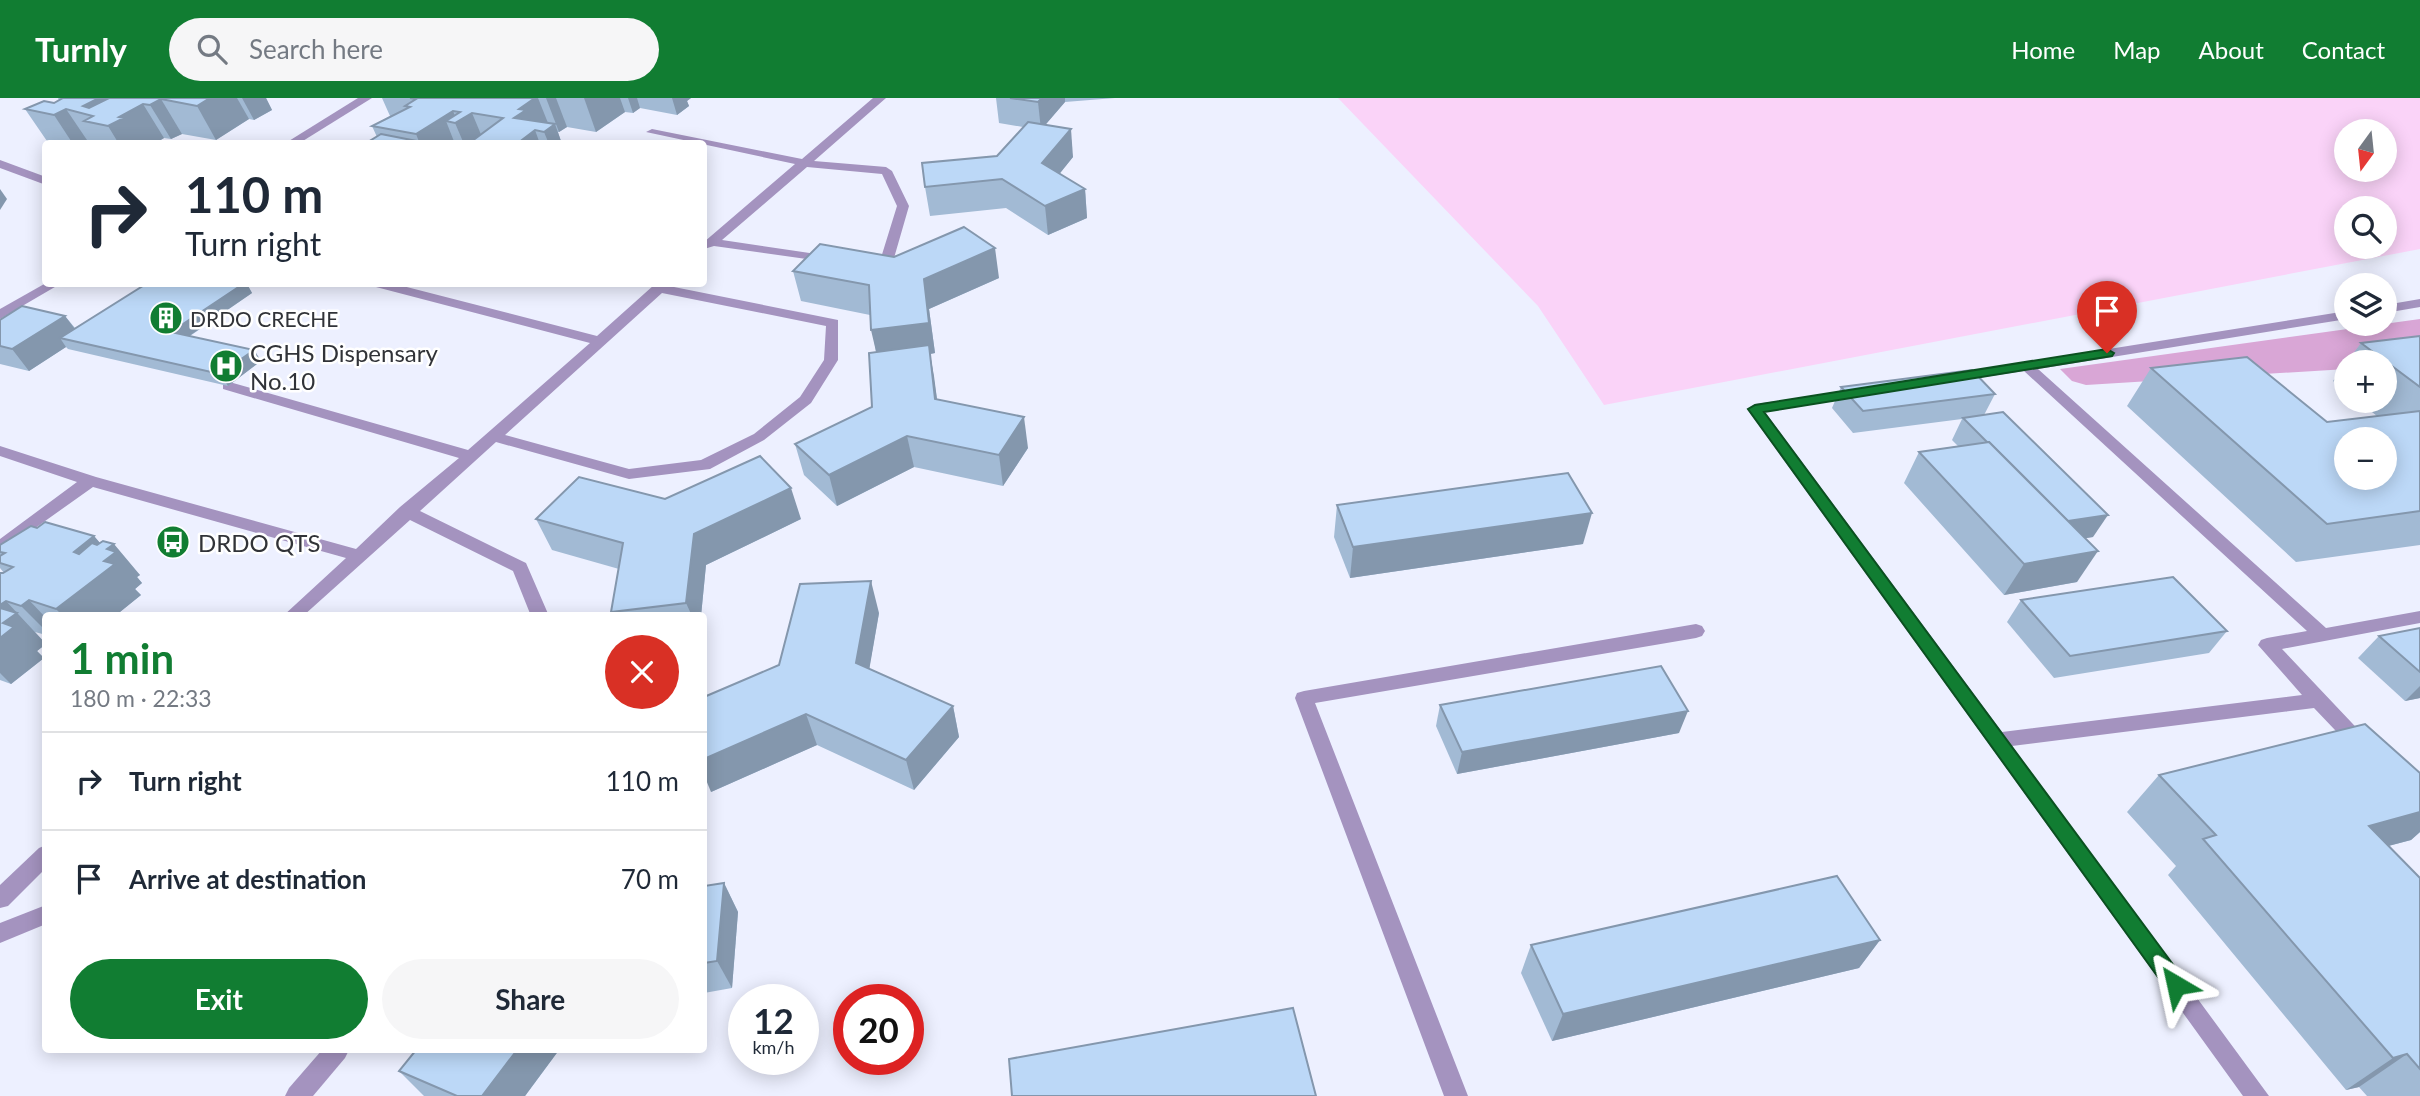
<!DOCTYPE html>
<html lang="en">
<head>
<meta charset="utf-8">
<style>
	:root { --surface:#fff; --page:#f6f6f7; --text:#1f2937; --muted:#747a83; --line:#e0e1e3; --accent:#117d32 }
	body { margin:0; font-family:Lato,sans-serif; background:var(--page); color:var(--text); height:100vh; display:flex; flex-direction:column; font-size:26px; white-space:nowrap }
	* { box-sizing:border-box; margin:0 }
	p { font-size:23px; color:var(--muted) }
	.icon { flex:none; width:38px; height:38px; fill:none; stroke:currentColor; stroke-width:2; stroke-linecap:round; stroke-linejoin:round }
	.map { position:relative; flex:1; overflow:hidden }
	.panel { position:absolute; left:42px; top:514px; width:665px; height:441px; display:flex; flex-direction:column; background:var(--surface); border-radius:7px; box-shadow:0 4px 18px #0003 }
	.panel>* { flex:none }
	.hud { position:absolute; left:42px; top:42px; width:665px; height:147px; border-radius:7px; box-shadow:0 4px 18px #0003; background:#fff; color:var(--text); overflow:hidden }
	.needle { width:46px; rotate:195deg }
	.controls { position:absolute; left:2334px; top:21px; display:grid; gap:14px }
	.controls a { display:grid; place-items:center; width:63px; height:63px; border-radius:50%; background:var(--surface); box-shadow:0 4px 18px #0003; font-size:35px }
	.speed { position:absolute; left:728px; top:886px; display:flex; gap:14px; font-size:35px; font-weight:700; text-align:center }
	.speed>* { display:grid; place-content:center; width:91px; height:91px; border-radius:50%; background:var(--surface); box-shadow:0 4px 18px #0003; line-height:1 }
	.speed small { font-size:18px; font-weight:400 }
	.speed .limit { border:10px solid #d22; background:#fff; color:#111 }
	.pin { position:absolute; display:grid; place-items:center; width:60px; height:60px; color:#fff; margin:-72px -30px; border-radius:50% 50% 50% 0; rotate:-45deg; box-shadow:0 0 7px #0007 }
	.pin .icon { rotate:45deg }
	.me { position:absolute; width:77px; margin:-38px; rotate:324deg; stroke-linejoin:round; filter:drop-shadow(0 0 5px #0008) }
	.turn { display:flex; align-items:center; gap:24px; height:147px; padding:0 28px; font-size:32px }
	.turn .icon { width:91px; height:91px; stroke-width:2.5 }
	.turn b { display:block; font-size:49px; line-height:60px }
	.round { display:grid; place-items:center; flex:none; width:74px; height:74px; border-radius:37px; background:var(--page) }
	.head { display:flex; align-items:center; justify-content:space-between; height:119px; padding:0 28px }
	h1 { font-size:42px; font-weight:700; line-height:52px; color:var(--accent) }
	.primary-button { display:flex; gap:14px; margin-top:auto; padding:14px 28px }
	.primary-button a { flex:1; height:80px; border-radius:42px; background:var(--accent); color:#fff; font-size:28px; font-weight:700; line-height:80px; text-align:center }
	.primary-button a+a { background:var(--page); color:var(--text) }
	ul { padding:0; list-style:none }
	li { display:flex; align-items:center; gap:21px; height:98px; padding:0 28px; border-top:2px solid var(--line) }
	li div { flex:1 }
	li b { display:block; font-size:26px }
	li em { font-style:normal }
	header { display:flex; align-items:center; gap:42px; box-sizing:border-box; height:98px; padding:0 35px; background:var(--accent); color:#fff }
	header strong { font-size:33px }
	nav { display:flex; gap:38px; margin-inline-start:auto; font-size:24px }
	.search { width:490px; height:63px; background:var(--page); display:flex; align-items:center; gap:18px; box-sizing:border-box; padding:0 24px; border-radius:38px; color:var(--muted); font-size:26px }
	.map>svg:first-child { display:block }
</style>
</head>
<body>
<header>
<strong>Turnly</strong>
<div class="search"><svg class="icon" aria-label="search" viewBox="0 0 24 24"><circle cx="10" cy="10" r="6"/><path d="M15 15l6 6"/></svg>Search here</div>
<nav><a>Home</a><a>Map</a><a>About</a><a>Contact</a></nav>
</header>
<div class="map">
<svg width="2420" height="998" viewBox="0 0 2420 998">
	<rect width="100%" height="100%" fill="#edf0ff"/>
	<path fill="#fad3f8" fill-rule="evenodd" d="M 1338,0 L 2420,0 L 2420,151 L 1604,307 L 1538,208 ZM 2347,33 L 2385,33 L 2385,72 L 2347,72 ZM 2385,110 L 2385,149 L 2347,149 L 2347,110 Z"/>
	<path fill="#d9a6d6" d="M 2420,221 L 2420,264 L 2347,264 L 2347,271 L 2086,287 L 2072,283 L 2060,271 Z"/>
	<g fill="none" stroke-linecap="round" stroke-linejoin="round">
		<g fill="#a493bf" fill-rule="evenodd">
			<path d="M 358,0 L 372,0 L 298,46 L 284,46 Z"/>
			<path d="M 873,0 L 886,0 L 814,63 L 886,69 L 892,73 L 909,108 L 892,167 C 886,173 870,172 864,166 L 871,162 L 880,163 L 897,108 L 882,76 L 807,69 L 722,142 L 830,158 L 837,162 L 835,165 L 714,148 L 704,151 L 704,144 L 795,66 L 646,34 L 652,31 L 802,61 Z"/>
			<path d="M 0,62 L 46,79 L 46,87 L 0,70 Z"/>
			<path d="M 46,185 L 60,186 L 0,221 L 0,211 Z"/>
			<path d="M 375,186 L 395,186 L 597,238 L 654,187 L 670,186 L 669,188 L 838,222 L 838,262 L 811,305 L 764,342 L 710,371 L 629,381 L 496,344 L 420,413 L 526,465 L 549,518 L 531,518 L 513,473 L 410,422 L 303,518 L 283,518 L 346,460 L 93,389 L 0,455 L 0,441 L 77,384 L 0,358 L 0,348 L 96,379 L 356,451 L 400,409 L 459,360 L 223,291 L 223,285 L 233,285 L 468,352 L 590,245 L 376,189 ZM 662,195 L 826,228 L 824,262 L 800,299 L 754,336 L 701,362 L 629,371 L 505,337 Z"/>
			<path d="M 2420,201 L 2420,209 L 2385,215 L 2385,207 Z"/>
			<path d="M 2347,213 L 2347,221 L 2038,271 L 2326,530 L 2420,513 L 2420,525 L 2282,551 L 2369,643 L 2372,648 L 2369,653 L 2362,656 L 2355,653 L 2314,610 L 2012,648 L 2269,998 L 2243,998 L 1747,311 L 1755,306 L 1863,291 L 1863,297 L 1858,299 L 1765,314 L 2002,634 L 2302,597 L 2258,547 L 2261,542 L 2267,540 L 2307,533 L 2024,273 L 1952,284 L 1945,280 L 1952,276 Z"/>
			<path d="M 1696,526 L 1702,528 L 1705,533 L 1702,538 L 1696,540 L 1315,605 L 1468,998 L 1444,998 L 1295,600 L 1297,595 L 1304,593 Z"/>
			<path d="M 46,747 L 46,770 L 8,808 L 0,810 L 0,787 L 39,750 Z"/>
			<path d="M 46,807 L 46,826 L 0,845 L 0,825 Z"/>
			<path d="M 322,952 L 349,952 L 345,960 L 313,998 L 285,998 L 289,990 Z"/>
		</g>
	</g>
	<g fill="#a2bad4">
		<path d="M 58,0 L 266,0 L 272,12 L 254,22 L 249,21 L 216,42 L 182,36 L 171,41 L 164,40 L 154,46 L 49,46 L 25,11 L 54,5 L 59,2 Z"/>
		<path d="M 382,0 L 691,0 L 687,3 L 689,8 L 677,17 L 640,10 L 633,15 L 625,14 L 596,34 L 567,29 L 559,34 L 558,34 L 562,46 L 369,46 L 368,44 L 377,39 L 372,28 L 390,18 Z"/>
		<path d="M 996,0 L 1115,0 L 1065,4 L 1045,27 L 1073,59 L 1059,76 L 1085,91 L 1087,120 L 1048,137 L 1006,110 L 930,118 L 925,89 L 997,58 L 1023,29 L 999,25 Z"/>
		<path d="M 793,173 L 999,180 L 929,211 L 935,255 L 930,256 L 937,301 L 1028,350 L 1003,388 L 914,369 L 837,408 L 804,377 L 795,346 L 872,309 L 876,254 L 870,217 L 801,203 Z"/>
		<path d="M 146,186 L 247,186 L 252,195 L 190,238 L 254,252 L 261,263 L 228,288 L 68,251 L 66,249 L 29,273 L 0,266 L 0,222 L 65,218 L 75,230 Z"/>
		<path d="M 2420,238 L 2420,447 L 2296,464 L 2127,308 L 2151,270 L 2327,324 L 2377,318 L 2358,303 L 2385,303 L 2385,264 L 2347,264 L 2361,245 Z"/>
		<path d="M 2347,264 L 2347,294 L 2333,283 Z"/>
		<path d="M 1841,289 L 1995,296 L 1984,317 L 2093,439 L 2085,440 L 2077,484 L 2004,497 L 1904,385 L 1919,354 L 1958,348 L 1952,342 L 1962,321 L 1853,335 L 1832,310 Z"/>
		<path d="M 665,401 L 801,421 L 706,467 L 701,518 L 613,518 L 611,514 L 619,471 L 552,452 L 536,421 Z"/>
		<path d="M 1337,407 L 1583,446 L 1350,480 L 1334,439 Z"/>
		<path d="M 37,430 L 94,438 L 100,445 L 140,477 L 137,479 L 142,485 L 135,491 L 141,497 L 115,518 L 46,518 L 46,537 L 35,534 L 46,546 L 37,553 L 44,560 L 11,586 L 0,582 L 0,475 L 4,475 L 0,470 L 0,447 Z"/>
		<path d="M 2021,502 L 2227,533 L 2209,555 L 2054,580 L 2007,524 Z"/>
		<path d="M 879,515 L 869,571 L 953,608 L 959,639 L 914,692 L 817,647 L 711,694 L 779,567 Z"/>
		<path d="M 2420,530 L 2420,600 L 2405,603 L 2358,560 L 2379,538 Z"/>
		<path d="M 1440,607 L 1679,635 L 1457,676 L 1436,628 Z"/>
		<path d="M 2420,675 L 2420,734 L 2411,742 L 2388,748 L 2420,780 L 2420,998 L 2367,998 L 2359,989 L 2346,992 L 2168,777 L 2176,768 L 2127,714 L 2159,677 Z"/>
		<path d="M 724,785 L 738,814 L 732,890 L 704,895 L 704,788 Z"/>
		<path d="M 1880,842 L 1859,870 L 1552,943 L 1521,875 L 1531,847 Z"/>
		<path d="M 416,952 L 559,952 L 525,998 L 424,998 L 399,973 Z"/>
	</g>
	<g fill="#8497ad">
		<path d="M 99,0 L 147,0 L 143,6 L 164,40 L 154,46 L 119,46 L 108,28 L 93,18 L 83,8 Z"/>
		<path d="M 210,0 L 237,0 L 249,21 L 216,42 L 197,8 Z"/>
		<path d="M 242,0 L 266,0 L 272,12 L 254,22 Z"/>
		<path d="M 509,0 L 538,0 L 550,30 L 555,26 L 562,46 L 549,46 L 544,34 L 535,32 L 540,46 L 518,46 L 514,20 Z"/>
		<path d="M 546,0 L 556,0 L 567,29 L 559,34 Z"/>
		<path d="M 584,0 L 620,0 L 625,14 L 596,34 Z"/>
		<path d="M 628,0 L 637,0 L 640,10 L 633,15 Z"/>
		<path d="M 672,0 L 691,0 L 687,3 L 689,8 L 677,17 Z"/>
		<path d="M 1042,0 L 1065,0 L 1065,4 L 1041,32 L 1038,4 Z"/>
		<path d="M 161,1 L 182,36 L 171,41 L 150,7 Z"/>
		<path d="M 66,11 L 89,45 L 73,46 L 54,17 Z"/>
		<path d="M 453,13 L 457,23 L 472,15 L 485,46 L 464,46 L 455,25 L 446,23 L 455,46 L 420,46 L 416,36 Z"/>
		<path d="M 1071,31 L 1073,59 L 1045,94 L 1042,65 Z"/>
		<path d="M 0,91 L 7,101 L 0,112 Z"/>
		<path d="M 1085,91 L 1087,120 L 1048,137 L 1045,108 Z"/>
		<path d="M 995,150 L 999,180 L 929,211 L 935,255 L 930,256 L 934,278 L 941,332 L 878,262 L 871,232 L 924,181 Z"/>
		<path d="M 243,186 L 247,186 L 252,195 L 179,245 L 171,234 Z"/>
		<path d="M 65,218 L 81,239 L 60,240 L 66,249 L 29,273 L 12,251 Z"/>
		<path d="M 254,252 L 261,263 L 228,288 L 220,276 Z"/>
		<path d="M 1024,319 L 1028,350 L 1003,388 L 999,357 Z"/>
		<path d="M 907,338 L 914,369 L 837,408 L 829,377 Z"/>
		<path d="M 791,390 L 801,421 L 706,467 L 701,518 L 692,518 L 686,505 L 694,436 Z"/>
		<path d="M 1592,415 L 1583,446 L 1350,480 L 1353,449 Z"/>
		<path d="M 2108,417 L 2093,439 L 2050,446 L 2064,424 Z"/>
		<path d="M 94,438 L 111,458 L 107,451 L 114,446 L 140,477 L 137,479 L 142,485 L 135,491 L 141,497 L 115,518 L 63,518 L 56,511 L 74,454 Z"/>
		<path d="M 2098,453 L 2077,484 L 2004,497 L 2024,466 Z"/>
		<path d="M 871,483 L 879,515 L 865,596 L 856,565 Z"/>
		<path d="M 29,502 L 46,520 L 46,533 L 21,508 Z"/>
		<path d="M 6,503 L 46,546 L 37,553 L 44,560 L 11,586 L 0,575 L 0,540 L 3,525 L 0,512 L 0,507 Z"/>
		<path d="M 2420,588 L 2420,600 L 2405,603 Z"/>
		<path d="M 953,608 L 959,639 L 914,692 L 906,662 Z"/>
		<path d="M 1688,613 L 1679,635 L 1457,676 L 1462,654 Z"/>
		<path d="M 806,616 L 817,647 L 711,694 L 704,677 L 704,661 Z"/>
		<path d="M 2420,714 L 2420,734 L 2411,742 L 2328,764 L 2369,728 Z"/>
		<path d="M 724,785 L 738,814 L 732,890 L 717,863 Z"/>
		<path d="M 1880,842 L 1859,870 L 1552,943 L 1563,916 Z"/>
		<path d="M 517,952 L 559,952 L 525,998 L 482,998 Z"/>
		<path d="M 2407,956 L 2359,989 L 2346,992 L 2393,960 Z"/>
	</g>
	<g fill="#bcd8f7" stroke="#8497ad" stroke-width="2" fill-rule="evenodd">
		<path d="M 63,0 L 99,0 L 83,8 L 89,10 L 109,0 L 210,0 L 197,8 L 161,1 L 150,7 L 143,6 L 119,19 L 124,20 L 108,28 L 84,23 L 93,18 L 66,11 L 54,17 L 25,11 L 44,3 L 54,5 Z"/>
		<path d="M 410,0 L 535,0 L 519,11 L 526,12 L 514,20 L 555,26 L 544,34 L 535,32 L 518,45 L 522,46 L 468,46 L 503,20 L 472,15 L 455,25 L 446,23 L 460,14 L 453,13 L 416,36 L 372,28 L 410,9 L 405,8 L 416,1 Z"/>
		<path d="M 1010,0 L 1042,0 L 1038,4 Z"/>
		<path d="M 1028,24 L 1071,31 L 1042,65 L 1085,91 L 1045,108 L 1002,81 L 925,89 L 922,65 L 997,58 Z"/>
		<path d="M 381,36 L 427,45 L 374,46 L 368,44 Z"/>
		<path d="M 964,129 L 995,150 L 924,181 L 929,225 L 871,232 L 869,187 L 793,173 L 820,146 L 894,159 Z"/>
		<path d="M 146,186 L 243,186 L 171,234 L 254,252 L 220,276 L 60,240 Z"/>
		<path d="M 22,208 L 65,218 L 12,251 L 0,248 L 0,222 Z"/>
		<path d="M 2420,238 L 2420,289 L 2361,245 Z"/>
		<path d="M 929,247 L 935,301 L 1024,319 L 999,357 L 907,338 L 829,377 L 795,346 L 872,309 L 869,255 Z"/>
		<path d="M 2247,259 L 2327,324 L 2420,313 L 2420,413 L 2327,426 L 2151,270 ZM 2347,341 L 2385,341 L 2385,380 L 2347,380 Z"/>
		<path d="M 1972,272 L 1995,296 L 1863,313 L 1841,289 Z"/>
		<path d="M 2003,314 L 2108,417 L 2068,423 L 1989,344 L 1987,344 L 1963,320 Z"/>
		<path d="M 1989,344 L 2098,453 L 2024,466 L 1919,354 Z"/>
		<path d="M 760,358 L 791,390 L 694,436 L 686,505 L 611,514 L 623,445 L 536,421 L 579,379 L 665,401 Z"/>
		<path d="M 1568,375 L 1592,415 L 1353,449 L 1337,407 Z"/>
		<path d="M 45,424 L 94,438 L 74,454 L 79,456 L 92,445 L 97,447 L 103,443 L 114,446 L 107,451 L 116,454 L 104,463 L 115,466 L 56,511 L 29,502 L 21,508 L 6,503 L 0,507 L 0,475 L 3,475 L 13,469 L 0,465 L 0,458 L 5,455 L 0,454 L 0,447 L 31,428 L 37,430 Z"/>
		<path d="M 2173,479 L 2227,533 L 2070,558 L 2021,502 Z"/>
		<path d="M 871,483 L 856,565 L 953,608 L 906,662 L 806,616 L 704,661 L 704,599 L 779,567 L 800,486 Z"/>
		<path d="M 0,510 L 17,515 L 3,525 L 14,529 L 0,540 Z"/>
		<path d="M 2420,530 L 2420,574 L 2379,538 Z"/>
		<path d="M 1661,568 L 1688,613 L 1462,654 L 1440,607 Z"/>
		<path d="M 2365,626 L 2420,675 L 2420,714 L 2369,728 L 2420,780 L 2420,971 L 2407,956 L 2393,960 L 2203,741 L 2216,737 L 2159,677 Z"/>
		<path d="M 1837,778 L 1880,842 L 1563,916 L 1531,847 Z"/>
		<path d="M 724,785 L 717,863 L 704,865 L 704,788 Z"/>
		<path d="M 1293,910 L 1316,998 L 1012,998 L 1009,961 Z"/>
		<path d="M 416,952 L 517,952 L 482,998 L 457,998 L 399,973 Z"/>
	</g>
	<path fill="#117d32" stroke="#0b5120" stroke-width="2" d="M 2107,251 L 2114,255 L 2112,258 L 1764,314 L 2183,880 L 2186,887 L 2183,893 L 2176,896 L 2168,893 L 1748,311 L 1755,307 Z"/>
	<defs>
		<symbol id="building-disc" viewBox="-11 -11 22 22"><circle r="9.5" fill="#117d32" stroke="#fff"/><path d="M-4-6H4V6H1V3H-1V6H-4ZM-2.5-4.3h1.7v1.8h-1.7ZM.8-4.3h1.7v1.8H.8ZM-2.5-1h1.7V.8h-1.7ZM.8-1h1.7V.8H.8Z" fill="#fff"/></symbol>
		<symbol id="hospital-disc" viewBox="-11 -11 22 22"><circle r="9.5" fill="#117d32" stroke="#fff"/><path d="M-5-5h3v3.5h4V-5h3V5h-3V1.5h-4V5h-3Z" fill="#fff"/></symbol>
		<symbol id="bus-disc" viewBox="-11 -11 22 22"><circle r="9.5" fill="#117d32" stroke="#fff"/><path d="M-5-6H5V4H4V6H2V4H-2V6H-4V4H-5ZM-3.5-4V0h7V-4ZM-3.5 1.2v1.5H-2V1.2ZM2 1.2v1.5H3.5V1.2Z" fill="#fff"/></symbol>
	</defs>
	<g fill-rule="evenodd">
		<use href="#building-disc" x="147" y="201" width="38" height="38"/>
		<use href="#hospital-disc" x="207" y="249" width="38" height="38"/>
		<use href="#bus-disc" x="154" y="425" width="38" height="38"/>
	</g>
	<g text-anchor="middle" dominant-baseline="central" stroke-width="5" stroke-linejoin="round" paint-order="stroke">
		<g font-size="21" fill="#313338" stroke="#fff" text-anchor="start">
			<text x="190" y="220">DRDO CRECHE</text>
		</g>
		<g font-size="24" fill="#313338" stroke="#fff" text-anchor="start">
			<text x="250" y="254">CGHS Dispensary<tspan x="250" dy="28">No.10</tspan></text>
			<text x="198" y="444">DRDO QTS</text>
		</g>
	</g>
</svg>
<div class="controls">
<a><svg class="needle" viewBox="-14 -14 28 28"><path d="M0-13l5 13h-10z" fill="#e53935"/><path d="M0 13l5-13h-10z" fill="#747a83"/></svg></a>
<a><svg class="icon" aria-label="search" viewBox="0 0 24 24"><circle cx="10" cy="10" r="6"/><path d="M15 15l6 6"/></svg></a>
<a><svg class="icon" aria-label="layers" viewBox="0 0 24 24"><path d="M12 4l9 5-9 5-9-5zM3 14l9 5 9-5"/></svg></a>
<a>+</a>
<a>−</a>
</div>
<div class="speed"><div>12<small>km/h</small></div><div class="limit">20</div></div>
<div class="pin" style="left:2107px;top:255px;background:#d93025"><svg class="icon" aria-label="arrive" viewBox="0 0 24 24"><path d="M6 21V4h12l-3 4 3 4H6"/></svg></div>
<svg class="me" style="left:2176px;top:887px" viewBox="-20 -20 40 40"><path d="M0-17L14 15 0 8-14 15z" fill="#117d32" stroke="#fff" stroke-width="4"/></svg>
<div class="hud">
<div class="turn"><svg class="icon" aria-label="right" viewBox="0 0 24 24"><path d="M7 20v-9h11M14 6l5 5-5 5"/></svg><div><b>110 m</b>Turn right</div></div>
</div>
<section class="panel">
<div class="head"><div><h1>1 min</h1><p>180 m · 22:33</p></div><a class="round" style="background:#d93025;color:#fff"><svg class="icon" aria-label="close" viewBox="0 0 24 24"><path d="M6 6l12 12M18 6L6 18"/></svg></a></div>
<ul>
<li><svg class="icon" aria-label="right" viewBox="0 0 24 24"><path d="M7 20v-9h11M14 6l5 5-5 5"/></svg><div><b>Turn right</b></div><em>110 m</em></li>
<li><svg class="icon" aria-label="arrive" viewBox="0 0 24 24"><path d="M6 21V4h12l-3 4 3 4H6"/></svg><div><b>Arrive at destination</b></div><em>70 m</em></li>
</ul>
<div class="primary-button"><a>Exit</a><a>Share</a></div>
</section>
</div>
</body>
</html>
